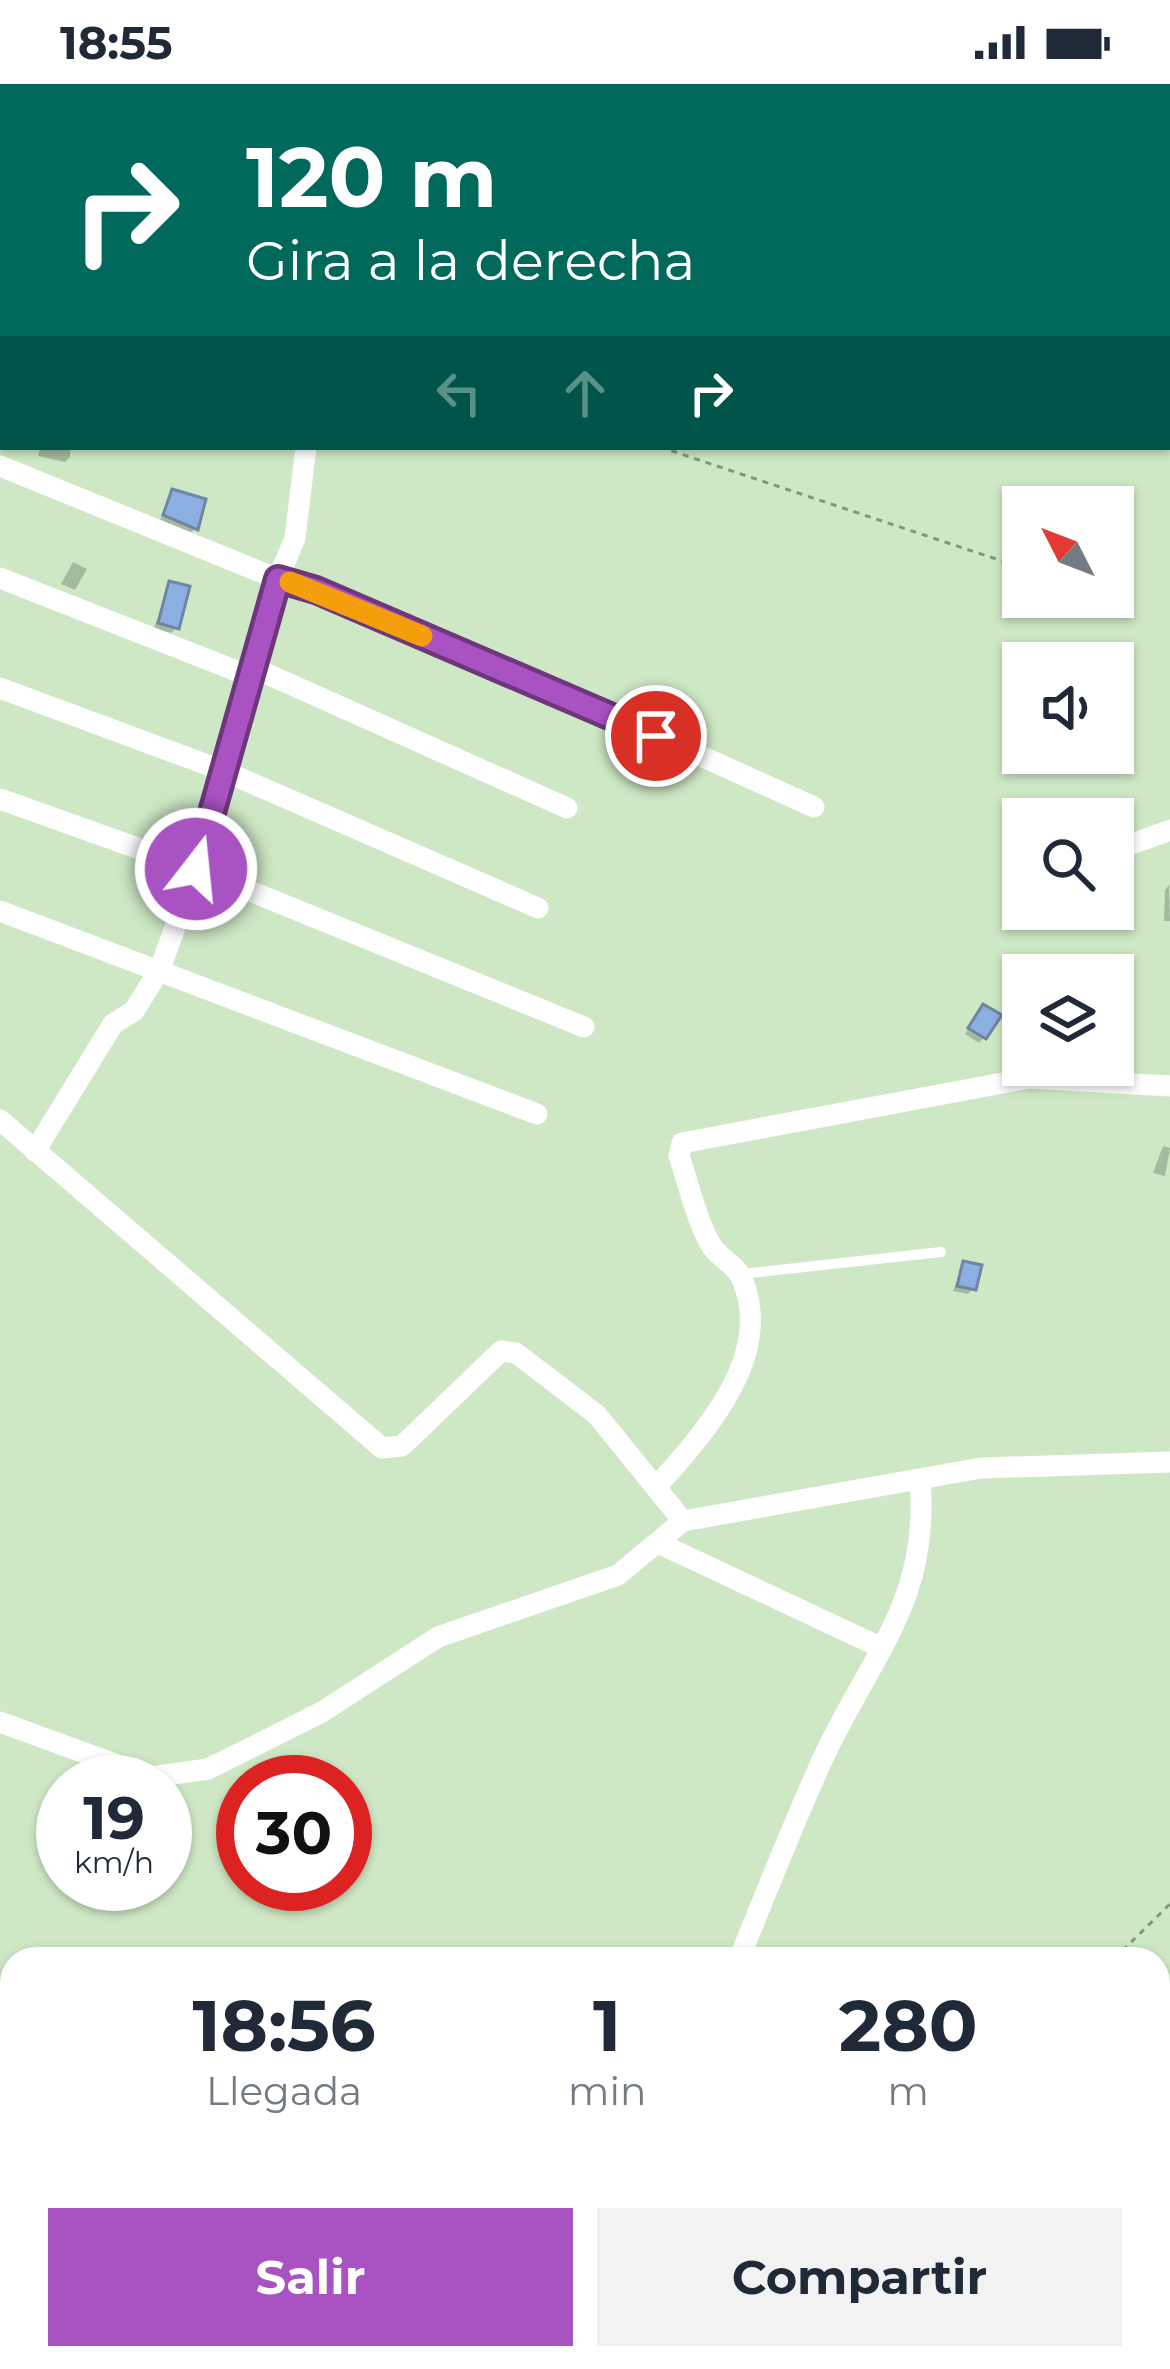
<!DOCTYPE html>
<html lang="es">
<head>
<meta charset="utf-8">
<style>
	:root { --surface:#fff; --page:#f2f2f3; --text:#1f2937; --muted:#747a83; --accent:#a853c1 }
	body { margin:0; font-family:Montserrat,sans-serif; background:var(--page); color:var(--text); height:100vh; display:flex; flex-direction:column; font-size:45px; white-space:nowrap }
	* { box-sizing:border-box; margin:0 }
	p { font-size:39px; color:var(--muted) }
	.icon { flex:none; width:66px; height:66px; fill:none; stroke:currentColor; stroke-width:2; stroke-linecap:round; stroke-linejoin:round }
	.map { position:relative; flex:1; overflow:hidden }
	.panel { position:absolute; left:0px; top:1863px; width:1170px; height:423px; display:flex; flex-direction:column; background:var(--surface); border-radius:36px 36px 0 0; box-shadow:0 3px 9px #0004 }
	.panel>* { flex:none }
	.hud { position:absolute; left:0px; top:0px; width:1170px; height:366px; box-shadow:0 3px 9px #0004; background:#00695c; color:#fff; overflow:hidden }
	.needle { width:78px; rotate:312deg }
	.buttons { position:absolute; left:1002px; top:402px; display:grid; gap:24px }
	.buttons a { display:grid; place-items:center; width:132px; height:132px; border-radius:0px; background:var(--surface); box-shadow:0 3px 9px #0004; font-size:60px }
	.speed { position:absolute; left:36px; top:1671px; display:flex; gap:24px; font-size:60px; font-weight:700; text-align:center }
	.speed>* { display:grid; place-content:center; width:156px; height:156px; border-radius:50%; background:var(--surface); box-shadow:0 3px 9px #0004; line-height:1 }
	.speed small { font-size:30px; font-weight:400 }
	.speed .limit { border:18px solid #d22; background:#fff; color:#111 }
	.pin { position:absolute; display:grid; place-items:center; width:102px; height:102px; color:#fff; margin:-51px; border:6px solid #fff; border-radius:50%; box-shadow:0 3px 12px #0007 }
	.me { position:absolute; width:132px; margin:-66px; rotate:16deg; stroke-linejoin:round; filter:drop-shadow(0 0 9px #0008) }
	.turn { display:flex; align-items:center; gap:42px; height:252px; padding:0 48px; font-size:54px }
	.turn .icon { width:156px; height:156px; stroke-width:2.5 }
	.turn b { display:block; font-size:84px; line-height:102px }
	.lanes { display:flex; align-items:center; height:114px; padding:0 48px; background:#0003; justify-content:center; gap:60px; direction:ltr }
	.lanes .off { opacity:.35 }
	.eta { display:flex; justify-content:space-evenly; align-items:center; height:204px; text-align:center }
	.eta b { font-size:72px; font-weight:700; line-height:84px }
	.primary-button { display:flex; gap:24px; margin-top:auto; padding:24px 48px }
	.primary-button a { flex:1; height:138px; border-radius:0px; background:var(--accent); color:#fff; font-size:48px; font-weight:700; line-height:138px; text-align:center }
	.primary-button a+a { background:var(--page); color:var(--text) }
	.status { display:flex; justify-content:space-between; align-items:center; height:84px; padding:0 60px; background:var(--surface); direction:ltr }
	.status svg { height:33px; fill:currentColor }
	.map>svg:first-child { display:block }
</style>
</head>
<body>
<div class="status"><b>18:55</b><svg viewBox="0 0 49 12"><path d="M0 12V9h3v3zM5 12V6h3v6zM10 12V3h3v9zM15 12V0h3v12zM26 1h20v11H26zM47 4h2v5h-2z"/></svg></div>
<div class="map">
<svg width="1170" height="2285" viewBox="0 0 1170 2285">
	<rect width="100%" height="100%" fill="#cee8c5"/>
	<g fill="#0003">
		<path d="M 202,0 L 248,0 L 247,3 Z"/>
		<path d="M 40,363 L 70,363 L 70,373 L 65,378 L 38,372 Z"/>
		<path d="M 173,408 L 195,445 L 190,449 L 160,436 Z"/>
		<path d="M 73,478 L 87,485 L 75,506 L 61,500 Z"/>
		<path d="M 170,500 L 177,543 L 171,549 L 154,544 Z"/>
		<path d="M 1169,801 L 1170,837 L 1164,837 L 1165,806 Z"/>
		<path d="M 978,929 L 984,953 L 979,959 L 965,950 Z"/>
		<path d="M 1163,1062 L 1170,1064 L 1165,1092 L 1153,1089 Z"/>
		<path d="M 964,1180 L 973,1205 L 968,1210 L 953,1207 Z"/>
	</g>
	<g fill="#8cafe1" stroke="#7085a5" stroke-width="3">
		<path d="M 172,405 L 206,415 L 198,446 L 163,431 Z"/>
		<path d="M 169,497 L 190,502 L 179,545 L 158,539 Z"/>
		<path d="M 983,920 L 1002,931 L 986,955 L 968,944 Z"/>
		<path d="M 963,1177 L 982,1181 L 976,1206 L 957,1202 Z"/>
	</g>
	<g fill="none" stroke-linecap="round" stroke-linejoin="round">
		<g stroke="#83967c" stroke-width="3" stroke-dasharray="6 6" stroke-linecap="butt">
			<path d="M 1167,287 L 1170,330"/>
			<path d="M 660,363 L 1017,482"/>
			<path d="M 1114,1875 L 1170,1820"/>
			<path d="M 834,2285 L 839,2274"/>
		</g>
		<path stroke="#fff" stroke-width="10" d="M 741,1190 L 941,1168"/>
		<g stroke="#fff" stroke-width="21">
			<path d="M 330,0 L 338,3"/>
			<path d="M 689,0 L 698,3"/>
			<path d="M 1041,0 L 1050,3"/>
			<path d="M 87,3 L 88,0"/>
			<path d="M 417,3 L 418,0"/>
			<path d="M 736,3 L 737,0"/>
			<path d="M 1167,45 L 1170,46"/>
			<path d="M 0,128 L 3,130"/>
			<path d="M 1167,128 L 1170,114"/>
			<path d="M 0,254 L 3,252"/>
			<path d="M 0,382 L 278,495 L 295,454 L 306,363"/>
			<path d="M 0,494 L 252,593"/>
			<path d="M 254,584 L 567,724"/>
			<path d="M 0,604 L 224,687 L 538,824"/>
			<path d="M 0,715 L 196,785 L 584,943"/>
			<path d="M 1124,763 L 1170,746"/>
			<path d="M 0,827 L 537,1030"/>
			<path d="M 0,1036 L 382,1364 L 402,1362 L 501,1267 L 516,1269 L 597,1331 L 683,1437 L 618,1491 L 438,1553 L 322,1628 L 208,1685 L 151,1693 L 0,1638"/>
			<path d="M 35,1067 L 113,940 L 134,927 L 160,885 L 196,785 L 278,495 L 539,599 L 814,723"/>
			<path d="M 658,1401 C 704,1349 775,1272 742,1195 C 736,1180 718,1174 711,1161 C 696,1135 689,1101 679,1072 L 682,1059 L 1029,994 L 1170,1002"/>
			<path d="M 683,1437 L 981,1384 L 1170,1378"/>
			<path d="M 658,1459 L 882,1564"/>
			<path d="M 739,1875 C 767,1807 794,1737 825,1670 C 873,1569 930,1515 920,1396"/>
			<path d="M 1158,2006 L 1170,1987"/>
			<path d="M 1158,2228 L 1170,2197"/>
			<path d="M 1015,2285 L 1021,2274"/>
			<path d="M 1132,2285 L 1138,2274"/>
		</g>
	</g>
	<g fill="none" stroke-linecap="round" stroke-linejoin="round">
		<defs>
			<path id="route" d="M 196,785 L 278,495 L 316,506 L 656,652"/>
		</defs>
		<use href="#route" stroke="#6d367d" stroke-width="30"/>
		<use href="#route" stroke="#a853c1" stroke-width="21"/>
		<path stroke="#f59e0b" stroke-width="21" d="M 290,498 L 422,552"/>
	</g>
</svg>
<div class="buttons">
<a><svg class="needle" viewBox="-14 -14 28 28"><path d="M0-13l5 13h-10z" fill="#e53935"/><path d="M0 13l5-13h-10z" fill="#747a83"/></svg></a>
<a><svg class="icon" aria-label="sound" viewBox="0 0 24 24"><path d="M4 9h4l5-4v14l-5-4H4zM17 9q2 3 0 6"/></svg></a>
<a><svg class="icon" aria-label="search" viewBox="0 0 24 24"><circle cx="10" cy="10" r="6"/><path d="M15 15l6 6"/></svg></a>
<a><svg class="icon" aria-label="layers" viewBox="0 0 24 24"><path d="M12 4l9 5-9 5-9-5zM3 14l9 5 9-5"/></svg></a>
</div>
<div class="speed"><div>19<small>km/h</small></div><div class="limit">30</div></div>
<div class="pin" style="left:656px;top:652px;background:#d93025"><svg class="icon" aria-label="arrive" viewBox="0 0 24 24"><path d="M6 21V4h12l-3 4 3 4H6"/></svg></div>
<svg class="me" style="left:196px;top:785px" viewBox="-20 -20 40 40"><circle r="17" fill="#a853c1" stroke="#fff" stroke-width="3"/><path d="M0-11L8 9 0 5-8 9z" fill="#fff"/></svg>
<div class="hud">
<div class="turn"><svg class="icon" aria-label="right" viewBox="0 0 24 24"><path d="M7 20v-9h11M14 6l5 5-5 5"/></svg><div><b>120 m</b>Gira a la derecha</div></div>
<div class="lanes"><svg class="icon off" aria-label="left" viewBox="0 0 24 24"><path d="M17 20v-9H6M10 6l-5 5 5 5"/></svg><svg class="icon off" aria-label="ahead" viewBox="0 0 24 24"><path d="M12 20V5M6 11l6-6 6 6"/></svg><svg class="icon" aria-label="right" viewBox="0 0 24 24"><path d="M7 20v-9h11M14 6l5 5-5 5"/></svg></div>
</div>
<section class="panel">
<div class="eta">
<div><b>18:56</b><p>Llegada</p></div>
<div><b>1</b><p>min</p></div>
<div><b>280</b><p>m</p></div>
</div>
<div class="primary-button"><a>Salir</a><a>Compartir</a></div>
</section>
</div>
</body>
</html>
